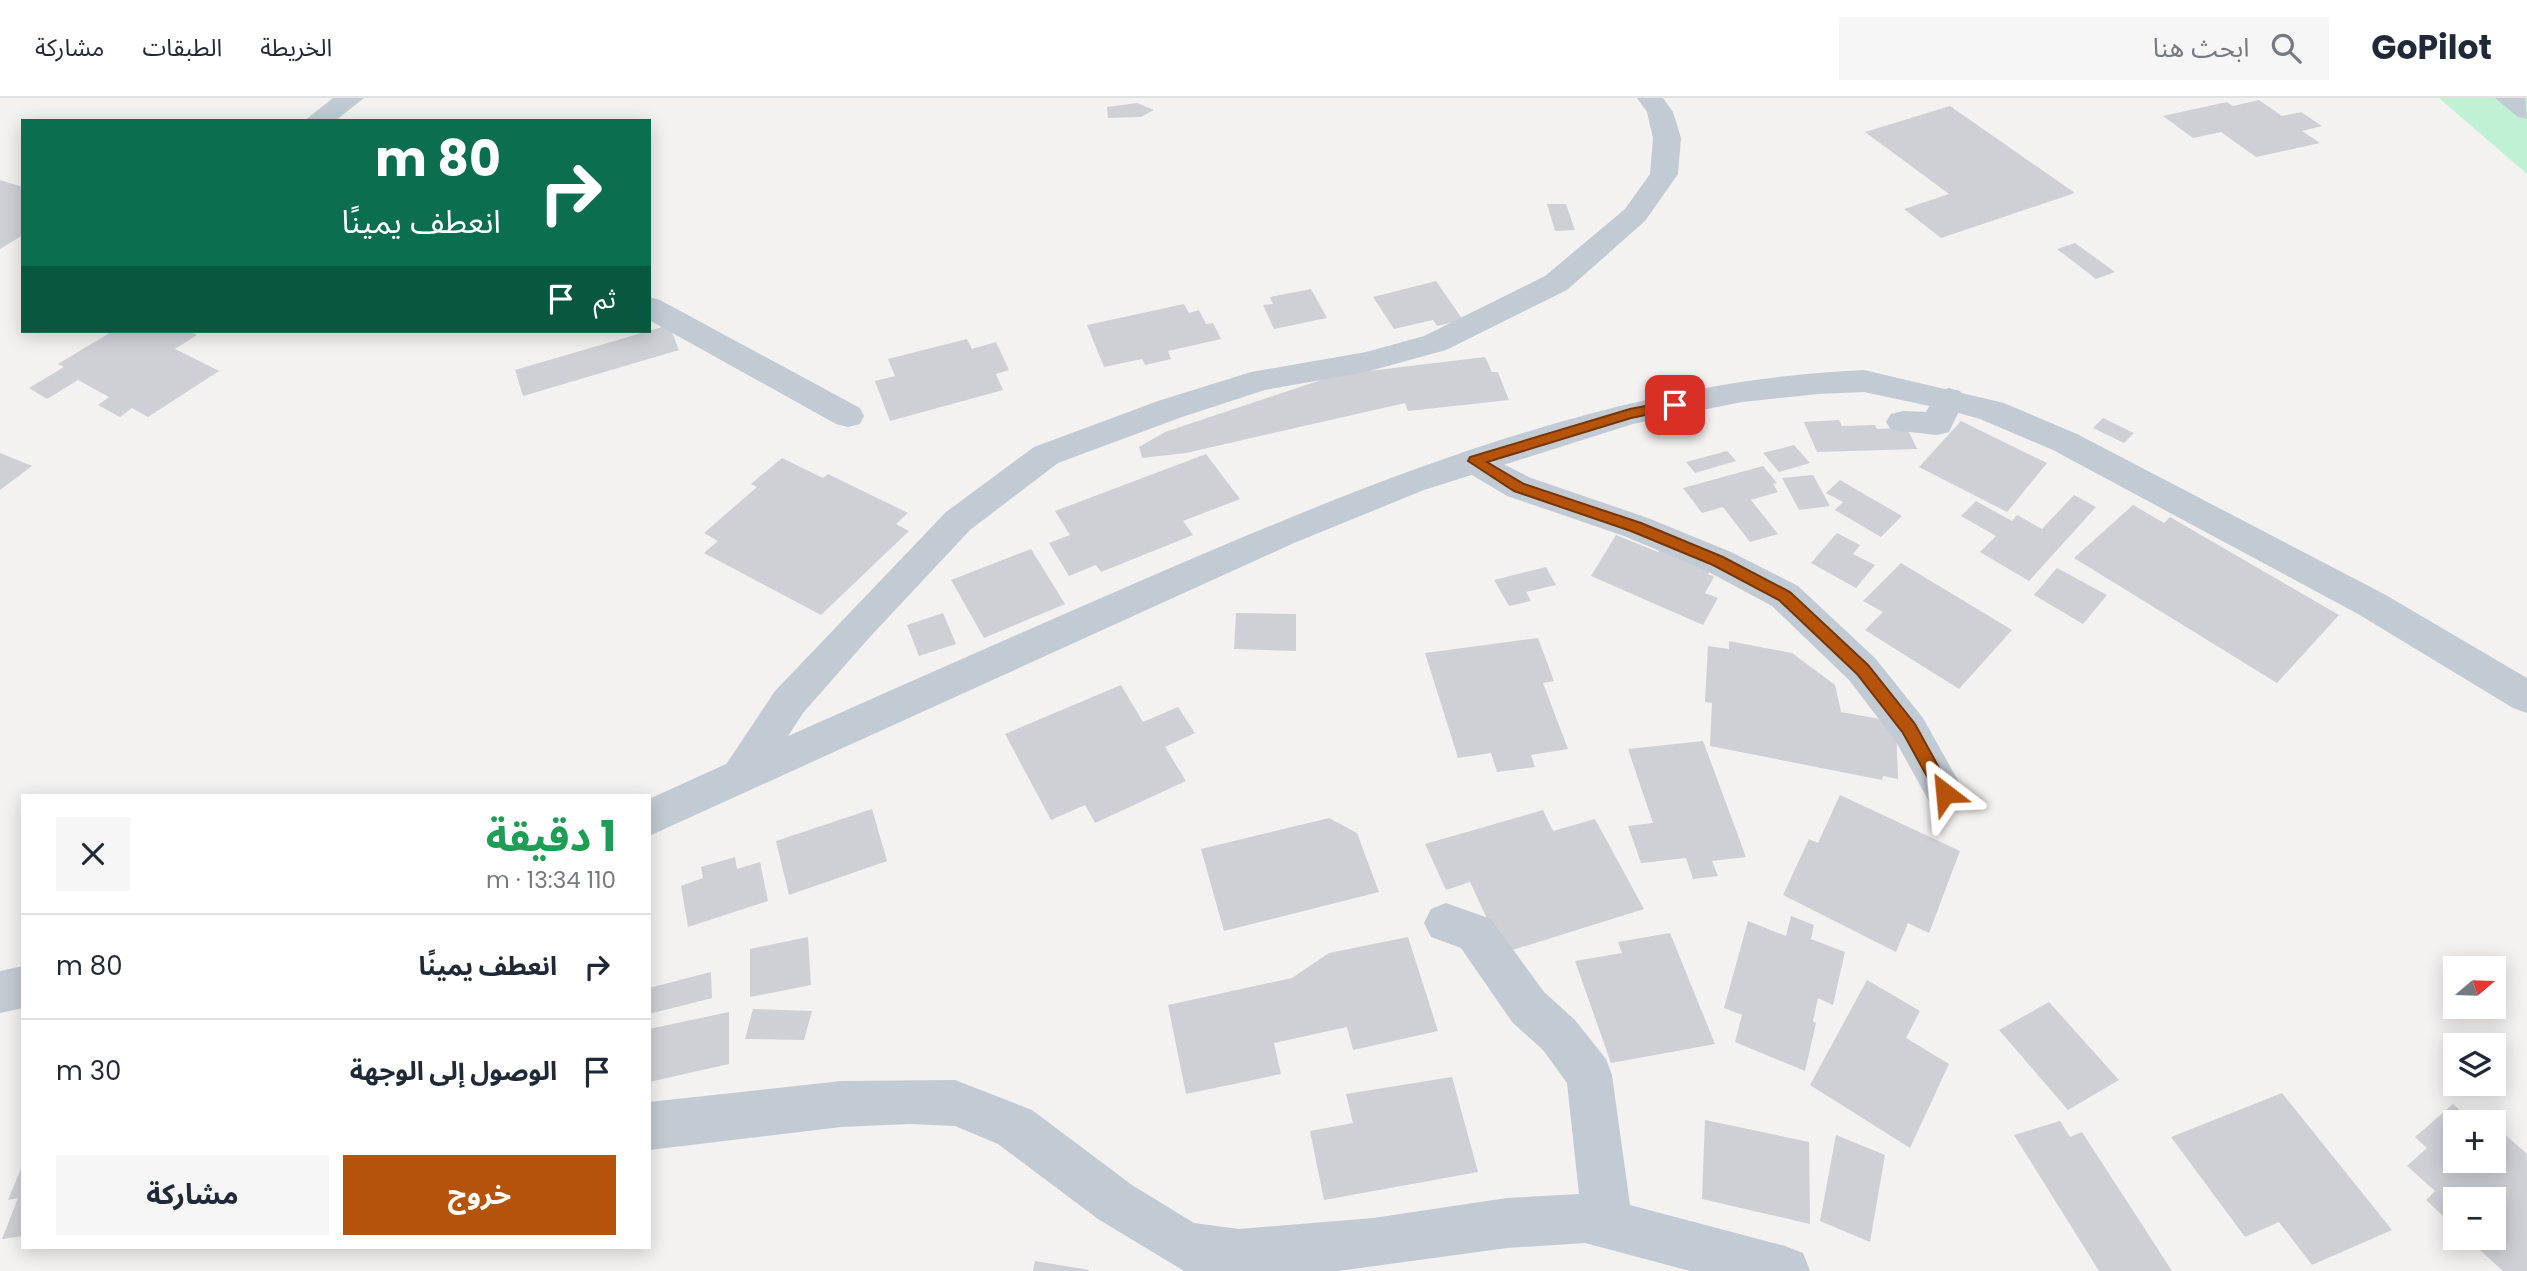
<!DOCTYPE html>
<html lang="ar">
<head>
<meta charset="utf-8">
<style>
	:root { --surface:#fff; --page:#f6f6f7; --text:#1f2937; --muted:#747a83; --line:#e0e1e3; --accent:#b45309 }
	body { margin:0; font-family:Poppins,"Noto Sans Arabic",sans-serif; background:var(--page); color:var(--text); direction:rtl; height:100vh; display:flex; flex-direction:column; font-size:26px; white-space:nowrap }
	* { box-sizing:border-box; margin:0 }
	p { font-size:23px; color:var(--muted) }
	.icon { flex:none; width:38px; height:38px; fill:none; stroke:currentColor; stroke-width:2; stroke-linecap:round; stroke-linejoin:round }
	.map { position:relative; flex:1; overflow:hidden; direction:ltr }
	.drawer { position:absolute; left:21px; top:696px; width:630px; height:455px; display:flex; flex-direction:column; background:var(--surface); border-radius:0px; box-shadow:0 4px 18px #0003; direction:rtl }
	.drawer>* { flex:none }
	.hud { position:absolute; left:21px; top:21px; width:630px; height:214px; border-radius:0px; box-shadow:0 4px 18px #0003; direction:rtl; background:#0b6e4f; color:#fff; overflow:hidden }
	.needle { width:46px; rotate:71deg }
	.tools { position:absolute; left:2443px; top:858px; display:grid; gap:14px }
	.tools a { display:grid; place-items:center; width:63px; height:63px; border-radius:0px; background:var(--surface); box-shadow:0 4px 18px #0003; font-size:35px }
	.pin { position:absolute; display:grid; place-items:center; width:60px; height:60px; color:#fff; margin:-30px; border-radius:14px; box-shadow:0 4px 10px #0006 }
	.me { position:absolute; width:77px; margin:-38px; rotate:331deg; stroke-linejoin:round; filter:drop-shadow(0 0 5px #0008) }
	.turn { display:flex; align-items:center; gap:24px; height:147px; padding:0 35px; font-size:32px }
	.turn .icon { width:91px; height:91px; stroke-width:2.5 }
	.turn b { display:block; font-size:49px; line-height:60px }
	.then { display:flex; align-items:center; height:66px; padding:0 35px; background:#0003; gap:14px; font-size:26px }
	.round { display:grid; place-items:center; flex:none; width:74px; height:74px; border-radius:0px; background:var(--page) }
	.summary { display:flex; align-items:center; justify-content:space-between; height:119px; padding:0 35px }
	h1 { font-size:42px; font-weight:700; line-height:52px; color:#1e9e55 }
	.primary-button { display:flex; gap:14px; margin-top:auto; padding:14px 35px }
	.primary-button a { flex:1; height:80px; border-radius:0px; background:var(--accent); color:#fff; font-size:28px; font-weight:700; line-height:80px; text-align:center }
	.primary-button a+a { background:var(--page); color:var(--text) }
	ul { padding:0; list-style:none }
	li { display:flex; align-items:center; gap:21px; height:105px; padding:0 35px; border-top:2px solid var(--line) }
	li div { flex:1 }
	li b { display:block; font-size:26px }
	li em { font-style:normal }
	header { display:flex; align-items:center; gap:42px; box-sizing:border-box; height:98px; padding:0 35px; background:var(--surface); border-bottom:2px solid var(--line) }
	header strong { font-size:33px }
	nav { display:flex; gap:38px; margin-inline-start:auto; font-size:24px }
	.search { width:490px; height:63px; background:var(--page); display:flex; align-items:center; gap:18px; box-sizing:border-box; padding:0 24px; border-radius:0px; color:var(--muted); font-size:26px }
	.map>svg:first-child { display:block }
</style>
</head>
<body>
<header>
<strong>GoPilot</strong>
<div class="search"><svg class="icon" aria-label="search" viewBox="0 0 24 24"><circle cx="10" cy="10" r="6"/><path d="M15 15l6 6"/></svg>ابحث هنا</div>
<nav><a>الخريطة</a><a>الطبقات</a><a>مشاركة</a></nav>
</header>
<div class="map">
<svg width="2527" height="1173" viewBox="0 0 2527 1173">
	<rect width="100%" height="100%" fill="#f4f1f1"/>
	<path fill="#c0f1d4" d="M 2439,0 L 2527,0 L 2527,76 Z"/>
	<g fill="#ced0d6">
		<path d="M 2259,2 L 2282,18 L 2301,14 L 2322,28 L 2302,33 L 2320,45 L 2256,59 L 2221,34 L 2193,40 L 2163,18 L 2227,4 L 2233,8 Z"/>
		<path d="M 1137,5 L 1154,12 L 1141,19 L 1108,20 L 1107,9 Z"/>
		<path d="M 1950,8 L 2075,95 L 1941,140 L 1904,111 L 1949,96 L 1865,34 Z"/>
		<path d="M 0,82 L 23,89 L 23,137 L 0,151 Z"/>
		<path d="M 1547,106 L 1566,106 L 1575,132 L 1555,133 Z"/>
		<path d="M 2075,145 L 2115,174 L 2096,181 L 2057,151 Z"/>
		<path d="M 1436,183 L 1463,222 L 1437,228 L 1433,222 L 1394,231 L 1373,199 Z"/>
		<path d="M 1311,191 L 1327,220 L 1274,231 L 1263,207 L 1273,206 L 1270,199 Z"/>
		<path d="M 1184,206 L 1189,215 L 1199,212 L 1206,226 L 1213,225 L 1221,241 L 1168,253 L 1171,261 L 1145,267 L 1142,261 L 1104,269 L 1087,227 Z"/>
		<path d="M 669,227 L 679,252 L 523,298 L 515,272 Z"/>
		<path d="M 113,233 L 190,233 L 197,237 L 175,251 L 219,273 L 148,319 L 132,310 L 120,319 L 98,307 L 109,299 L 78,282 L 47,301 L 29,290 L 64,269 L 58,266 Z"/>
		<path d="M 967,241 L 972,251 L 996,244 L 1009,272 L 996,276 L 1003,292 L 890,323 L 875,283 L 895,278 L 888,261 Z"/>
		<path d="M 1485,259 L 1492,274 L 1498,274 L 1509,302 L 1408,313 L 1405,305 L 1186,355 L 1142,360 L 1139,349 L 1165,334 L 1336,277 Z"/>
		<path d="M 2103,320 L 2134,335 L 2124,345 L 2093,330 Z"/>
		<path d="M 1839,322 L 1842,328 L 1875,327 L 1877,331 L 1907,330 L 1917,351 L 1817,354 L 1804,324 Z"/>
		<path d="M 1961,323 L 2047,365 L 2007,414 L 1919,369 Z"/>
		<path d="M 1794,347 L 1810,365 L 1779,374 L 1763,355 Z"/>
		<path d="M 1727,353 L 1736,363 L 1695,375 L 1686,364 Z"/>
		<path d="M 0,355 L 32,368 L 0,392 Z"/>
		<path d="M 1206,356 L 1240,401 L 1183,423 L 1193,437 L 1101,474 L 1096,467 L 1069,478 L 1049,445 L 1070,437 L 1055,413 Z"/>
		<path d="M 782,360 L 823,380 L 828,376 L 908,415 L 896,426 L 909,433 L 821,517 L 704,455 L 718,443 L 704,435 L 757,389 L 751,386 Z"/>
		<path d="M 1763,368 L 1777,385 L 1773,386 L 1778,394 L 1751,402 L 1778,436 L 1750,444 L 1723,409 L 1702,415 L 1683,390 Z"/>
		<path d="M 1813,377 L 1830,408 L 1799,412 L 1782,380 Z"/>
		<path d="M 1840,382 L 1902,418 L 1881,439 L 1835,412 L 1843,404 L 1826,395 Z"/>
		<path d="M 2074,397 L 2096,409 L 2029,483 L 1980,454 L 1996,438 L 1961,418 L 1976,403 L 2012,423 L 2017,417 L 2042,431 Z"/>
		<path d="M 2133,407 L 2164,425 L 2170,419 L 2339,517 L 2277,585 L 2074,460 Z"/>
		<path d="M 1837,435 L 1860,447 L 1853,456 L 1875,467 L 1856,490 L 1811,465 Z"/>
		<path d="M 1616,437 L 1658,454 L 1662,448 L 1712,468 L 1708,476 L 1714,479 L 1705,495 L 1718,500 L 1703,527 L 1591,478 Z"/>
		<path d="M 1031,451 L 1065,506 L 984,540 L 951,482 Z"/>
		<path d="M 1901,465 L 2012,532 L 1959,591 L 1865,532 L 1883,514 L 1863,503 Z"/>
		<path d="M 1546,469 L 1556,487 L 1526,494 L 1531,503 L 1509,508 L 1494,482 Z"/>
		<path d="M 2057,470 L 2107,497 L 2083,526 L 2034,497 Z"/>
		<path d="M 943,515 L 956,546 L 919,558 L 907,527 Z"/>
		<path d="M 1236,515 L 1296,516 L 1296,553 L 1234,551 Z"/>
		<path d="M 1538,540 L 1554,583 L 1543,585 L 1568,651 L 1531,657 L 1535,669 L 1497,674 L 1491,655 L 1458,660 L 1425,555 Z"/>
		<path d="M 1729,543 L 1792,555 L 1835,587 L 1841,614 L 1896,624 L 1898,681 L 1883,678 L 1882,682 L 1710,648 L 1712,605 L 1705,604 L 1708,548 L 1729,551 Z"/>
		<path d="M 1121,587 L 1143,624 L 1178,609 L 1195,635 L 1165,649 L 1186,683 L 1095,725 L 1085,707 L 1051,722 L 1005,636 Z"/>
		<path d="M 1703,643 L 1746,759 L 1712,763 L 1718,778 L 1693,781 L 1686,760 L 1641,765 L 1628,728 L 1653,725 L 1628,651 Z"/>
		<path d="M 1840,697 L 1960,753 L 1929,835 L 1908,825 L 1896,854 L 1783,797 L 1809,741 L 1818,745 Z"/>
		<path d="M 872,711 L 887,763 L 789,797 L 776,743 Z"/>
		<path d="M 1543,712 L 1553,733 L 1595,721 L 1644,811 L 1503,855 L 1470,784 L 1446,792 L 1425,746 Z"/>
		<path d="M 1329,720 L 1357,735 L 1379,794 L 1224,833 L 1201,751 Z"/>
		<path d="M 735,759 L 737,771 L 760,764 L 768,803 L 688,829 L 681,788 L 703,780 L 701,769 Z"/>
		<path d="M 1791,818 L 1814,827 L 1811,841 L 1845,854 L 1833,907 L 1818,900 L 1813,923 L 1816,925 L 1805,973 L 1735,944 L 1742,917 L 1724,910 L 1748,823 L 1786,838 Z"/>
		<path d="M 1670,835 L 1715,946 L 1611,965 L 1575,863 L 1622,855 L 1618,844 Z"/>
		<path d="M 808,839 L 811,887 L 750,899 L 750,851 Z"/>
		<path d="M 1408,839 L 1438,933 L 1353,952 L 1347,929 L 1274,945 L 1281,976 L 1186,996 L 1168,907 L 1292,880 L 1329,855 Z"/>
		<path d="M 711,874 L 712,900 L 649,916 L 649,890 Z"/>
		<path d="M 1867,882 L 1920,913 L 1906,940 L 1949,966 L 1910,1050 L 1810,987 Z"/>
		<path d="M 2049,904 L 2119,982 L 2068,1012 L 1999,932 Z"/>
		<path d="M 753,911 L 812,913 L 804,942 L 745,941 Z"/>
		<path d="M 729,914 L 729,966 L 649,984 L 649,931 Z"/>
		<path d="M 1452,979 L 1478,1074 L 1324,1102 L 1310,1033 L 1353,1025 L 1346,996 Z"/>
		<path d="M 2282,995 L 2392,1132 L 2312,1167 L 2279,1124 L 2245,1139 L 2171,1039 Z"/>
		<path d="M 2453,1006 L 2474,1024 L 2455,1024 L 2455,1062 L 2494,1062 L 2494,1027 L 2527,1056 L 2527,1173 L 2503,1173 L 2466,1139 L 2494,1139 L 2494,1101 L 2455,1101 L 2455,1129 L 2426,1102 L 2435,1093 L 2407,1068 L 2427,1050 L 2415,1039 Z"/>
		<path d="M 1705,1022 L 1809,1044 L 1810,1126 L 1702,1101 Z"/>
		<path d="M 2060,1023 L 2070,1039 L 2082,1034 L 2172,1173 L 2099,1173 L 2014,1037 Z"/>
		<path d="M 1836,1037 L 1885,1057 L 1870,1144 L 1820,1123 Z"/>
		<path d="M 23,1066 L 23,1138 L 2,1141 L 18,1100 L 8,1102 Z"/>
		<path d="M 1035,1163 L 1089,1172 L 1089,1173 L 1033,1173 Z"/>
	</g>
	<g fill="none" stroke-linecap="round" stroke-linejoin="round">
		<g fill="#c2cbd3" fill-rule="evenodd">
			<path d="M 333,0 L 364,0 L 335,23 L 304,23 Z"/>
			<path d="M 1637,0 L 1663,0 L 1673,14 L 1681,40 L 1678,76 L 1645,123 L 1567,192 L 1446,252 L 1366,274 L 1265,292 L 1182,319 L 1058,365 L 970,432 L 869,540 L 803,615 L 755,689 L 741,694 L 727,689 L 721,677 L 727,665 L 775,593 L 946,414 L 1034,349 L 1158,303 L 1251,274 L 1366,254 L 1424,238 L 1545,178 L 1625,111 L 1650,76 L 1653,40 L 1647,14 Z"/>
			<path d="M 2495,0 L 2525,0 L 2527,21 L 2518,19 Z"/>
			<path d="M 649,199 L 660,202 L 860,310 L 864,318 L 860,326 L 848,329 L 836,326 L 649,222 Z"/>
			<path d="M 1949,290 L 1960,293 L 1965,301 L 1949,334 L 1937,337 L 1891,332 L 1886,324 L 1891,316 L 1903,313 L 1926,314 L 1938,293 Z"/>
			<path d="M 1474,351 L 1531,380 L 1648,420 L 1731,454 L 1798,488 L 1875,560 L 1923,620 L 1965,695 L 1959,707 L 1945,712 L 1931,707 L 1895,642 L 1849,582 L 1772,508 L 1705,472 L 1624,438 L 1507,398 L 1462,371 L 1457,363 L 1462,355 Z"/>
			<path d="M 1446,805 L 1491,821 L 1544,894 L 1575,922 L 1606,961 L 1612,977 L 1630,1107 L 1785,1148 L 1803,1155 L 1810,1173 L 1690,1173 L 1585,1145 L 1507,1150 L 1338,1173 L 1184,1173 L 1098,1121 L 998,1046 L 955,1028 L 909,1026 L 841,1029 L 649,1052 L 649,1004 L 841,983 L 955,982 L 1032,1012 L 1132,1087 L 1194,1125 L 1239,1131 L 1373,1120 L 1507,1100 L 1579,1096 L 1567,985 L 1543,952 L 1512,924 L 1461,850 L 1431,839 L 1424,825 L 1431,811 Z"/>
		</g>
		<g fill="#c2cbd3" fill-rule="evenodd">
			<path d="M 1864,272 L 2004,305 L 2077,336 L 2384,496 L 2527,580 L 2527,615 L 2513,610 L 2358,516 L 2053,352 L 1980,321 L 1948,312 L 1864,294 L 1818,296 L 1742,304 L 1633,326 L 1424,392 L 1294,445 L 649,738 L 649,701 C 809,628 970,557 1131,487 C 1365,386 1607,283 1864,272 Z"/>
			<path d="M 23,868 L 23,910 L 0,915 L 0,873 Z"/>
		</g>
	</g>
	<path fill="#b45309" stroke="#753606" stroke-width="2" d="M 1675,302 L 1680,303 L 1680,310 L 1631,320 L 1487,364 L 1524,386 L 1641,425 L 1723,459 L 1790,494 L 1868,567 L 1915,626 L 1953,695 L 1951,700 L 1939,700 L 1903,635 L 1857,576 L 1779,502 L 1713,467 L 1631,433 L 1514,393 L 1468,363 L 1470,359 L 1630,311 Z"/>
</svg>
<div class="tools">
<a><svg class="needle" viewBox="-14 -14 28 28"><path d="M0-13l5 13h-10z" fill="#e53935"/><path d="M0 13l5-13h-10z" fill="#747a83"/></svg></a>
<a><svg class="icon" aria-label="layers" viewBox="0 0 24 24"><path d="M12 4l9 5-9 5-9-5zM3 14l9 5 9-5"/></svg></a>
<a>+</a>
<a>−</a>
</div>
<div class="pin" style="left:1675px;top:307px;background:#d93025"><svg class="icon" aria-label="arrive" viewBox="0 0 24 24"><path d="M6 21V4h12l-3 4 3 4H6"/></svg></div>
<svg class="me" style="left:1945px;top:695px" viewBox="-20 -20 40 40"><path d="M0-17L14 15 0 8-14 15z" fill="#b45309" stroke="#fff" stroke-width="4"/></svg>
<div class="hud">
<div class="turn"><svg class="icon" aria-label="right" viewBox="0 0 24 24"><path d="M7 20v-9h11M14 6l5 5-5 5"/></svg><div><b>80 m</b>انعطف يمينًا</div></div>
<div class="then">ثم<svg class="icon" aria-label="arrive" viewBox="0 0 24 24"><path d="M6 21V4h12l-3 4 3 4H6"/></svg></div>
</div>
<section class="drawer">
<div class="summary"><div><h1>1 دقيقة</h1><p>110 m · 13:34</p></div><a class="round"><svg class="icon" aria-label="close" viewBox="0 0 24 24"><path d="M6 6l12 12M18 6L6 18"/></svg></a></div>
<ul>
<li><svg class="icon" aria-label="right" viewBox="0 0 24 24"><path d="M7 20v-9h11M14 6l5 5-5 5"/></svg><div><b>انعطف يمينًا</b></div><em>80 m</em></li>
<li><svg class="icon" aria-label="arrive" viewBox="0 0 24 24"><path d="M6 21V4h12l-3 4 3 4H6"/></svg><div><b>الوصول إلى الوجهة</b></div><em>30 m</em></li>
</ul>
<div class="primary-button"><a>خروج</a><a>مشاركة</a></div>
</section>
</div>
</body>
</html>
